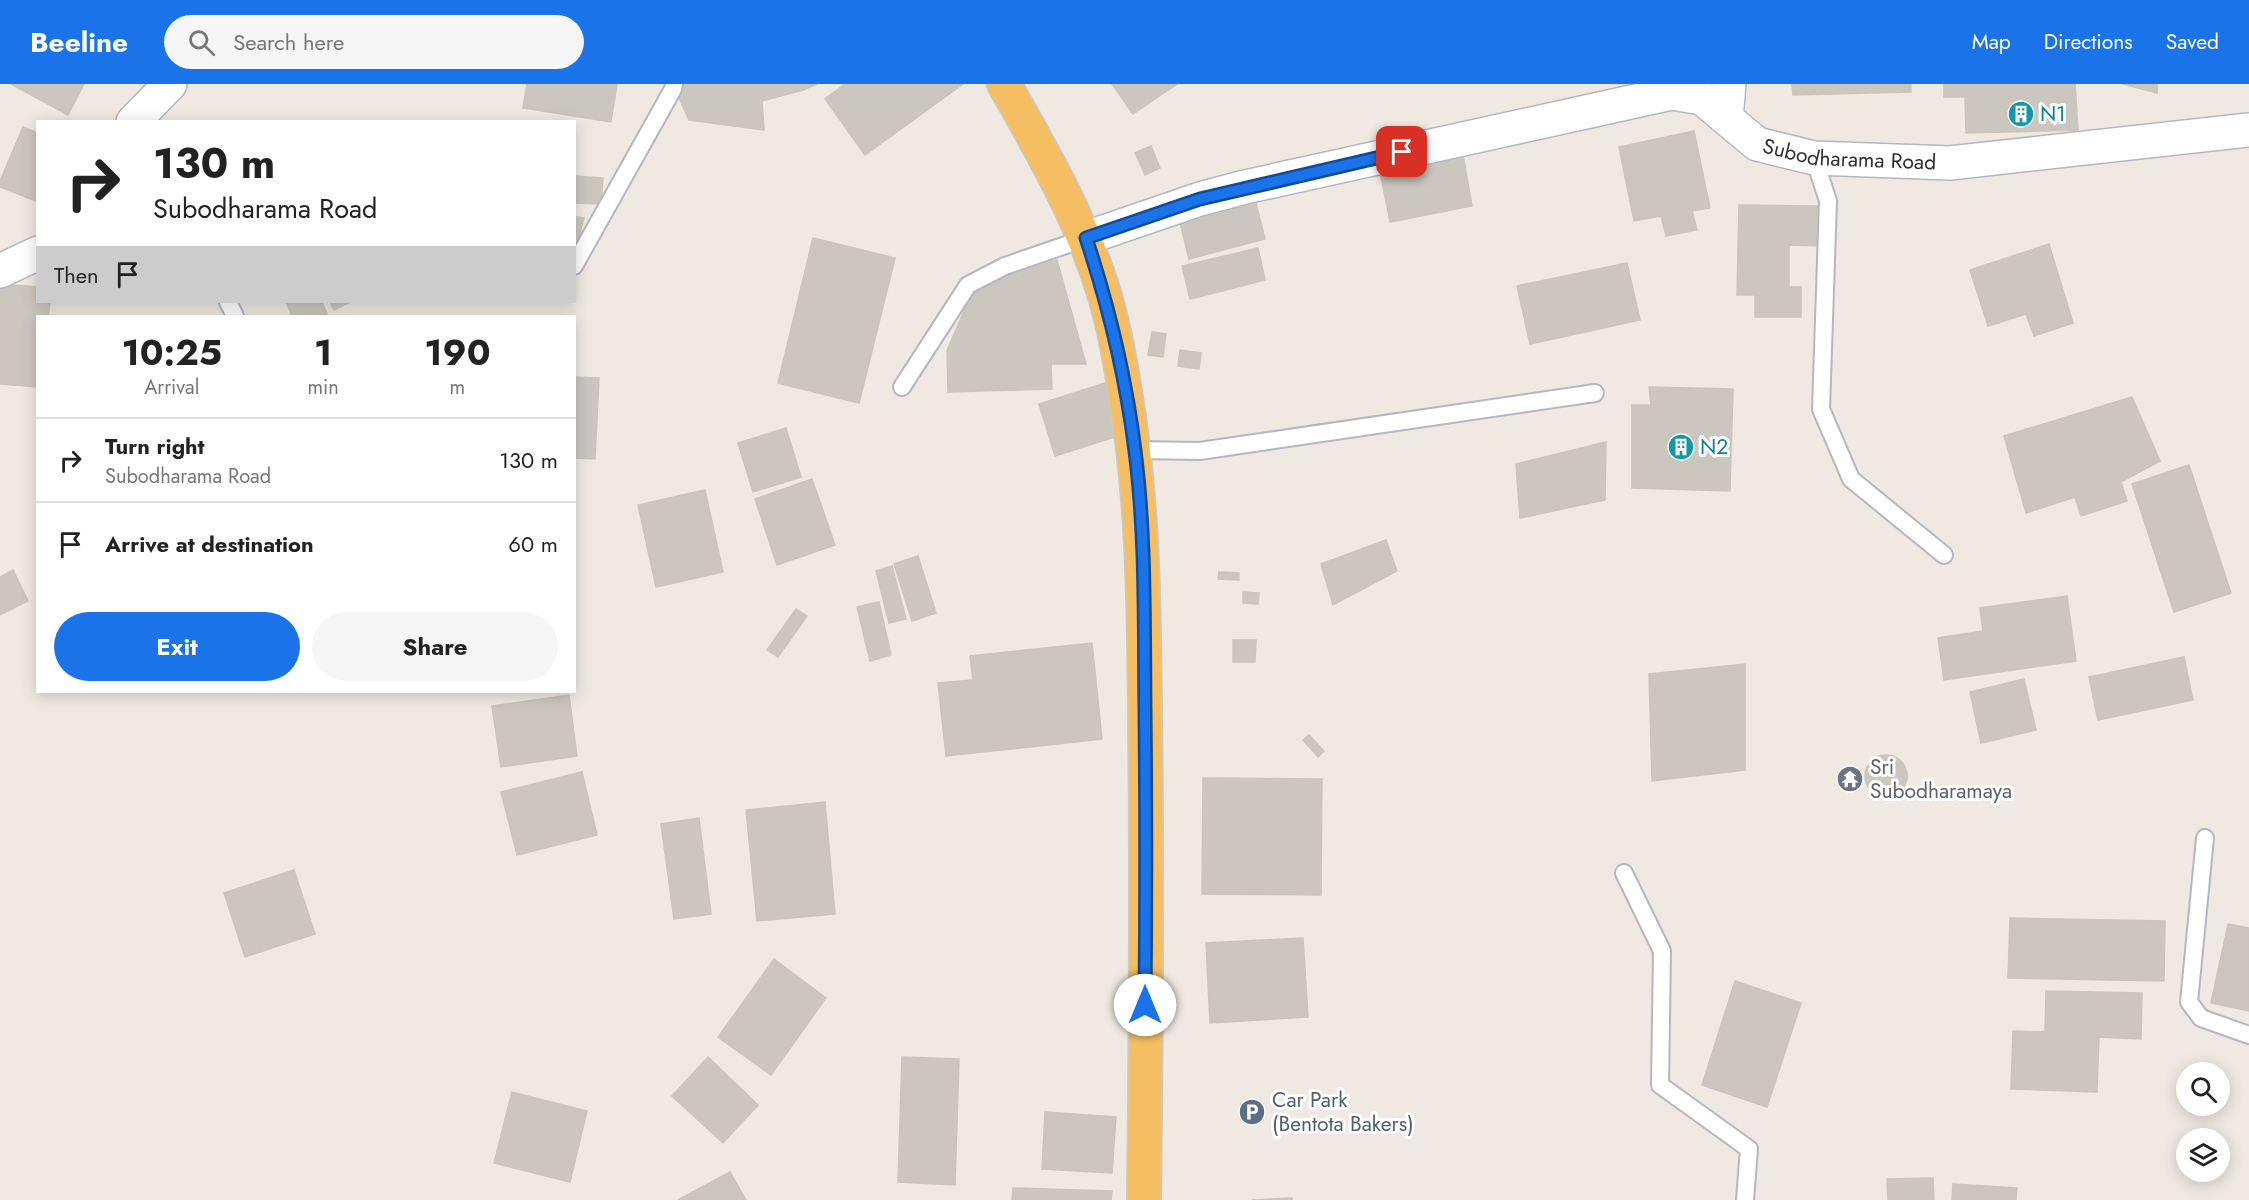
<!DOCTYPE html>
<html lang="en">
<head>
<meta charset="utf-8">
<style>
	:root { --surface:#fff; --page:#f6f6f6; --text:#222; --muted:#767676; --line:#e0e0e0; --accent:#1a73e8 }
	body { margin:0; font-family:Jost,sans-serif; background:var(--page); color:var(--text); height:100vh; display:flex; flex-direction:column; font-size:22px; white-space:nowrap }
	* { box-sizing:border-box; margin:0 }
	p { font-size:20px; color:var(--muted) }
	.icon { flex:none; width:33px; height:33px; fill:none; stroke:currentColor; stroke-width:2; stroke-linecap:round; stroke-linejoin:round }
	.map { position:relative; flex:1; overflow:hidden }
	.sheet { position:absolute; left:36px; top:231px; width:540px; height:378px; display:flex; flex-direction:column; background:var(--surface); border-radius:0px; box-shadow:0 3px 15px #0003 }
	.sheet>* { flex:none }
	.hud { position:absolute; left:36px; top:36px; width:540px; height:183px; border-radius:0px; box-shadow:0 3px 15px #0003; background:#fff; color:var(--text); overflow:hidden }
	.fabs { position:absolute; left:2176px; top:978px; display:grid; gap:12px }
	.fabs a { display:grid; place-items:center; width:54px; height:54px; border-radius:50%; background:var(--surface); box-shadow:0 3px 15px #0003; font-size:30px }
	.pin { position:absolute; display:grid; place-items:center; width:51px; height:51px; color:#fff; margin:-26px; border-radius:12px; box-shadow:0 3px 9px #0006 }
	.me { position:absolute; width:66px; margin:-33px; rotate:0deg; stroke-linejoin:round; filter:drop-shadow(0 0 4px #0008) }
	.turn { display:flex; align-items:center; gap:21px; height:126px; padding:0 18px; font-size:27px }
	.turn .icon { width:78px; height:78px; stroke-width:2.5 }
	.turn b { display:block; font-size:42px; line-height:51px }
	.then { display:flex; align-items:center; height:57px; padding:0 18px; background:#0003; gap:12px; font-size:22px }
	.eta { display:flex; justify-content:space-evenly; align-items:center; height:102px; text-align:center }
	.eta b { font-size:36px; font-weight:700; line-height:42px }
	.action { display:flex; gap:12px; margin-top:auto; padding:12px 18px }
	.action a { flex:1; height:69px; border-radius:36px; background:var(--accent); color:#fff; font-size:24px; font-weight:700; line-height:69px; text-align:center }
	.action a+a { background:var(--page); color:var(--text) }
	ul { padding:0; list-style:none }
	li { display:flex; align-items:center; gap:18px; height:84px; padding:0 18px; border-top:2px solid var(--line) }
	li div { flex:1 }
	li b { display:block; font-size:22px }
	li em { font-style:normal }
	header { display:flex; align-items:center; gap:36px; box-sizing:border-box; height:84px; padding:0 30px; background:var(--accent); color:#fff }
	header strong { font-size:28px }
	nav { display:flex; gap:33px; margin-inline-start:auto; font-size:21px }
	.search { width:420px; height:54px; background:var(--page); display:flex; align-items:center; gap:15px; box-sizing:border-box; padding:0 21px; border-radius:33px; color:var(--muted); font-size:22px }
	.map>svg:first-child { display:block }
</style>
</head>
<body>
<header>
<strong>Beeline</strong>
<div class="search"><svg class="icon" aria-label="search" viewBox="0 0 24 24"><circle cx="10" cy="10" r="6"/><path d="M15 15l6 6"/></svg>Search here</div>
<nav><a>Map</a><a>Directions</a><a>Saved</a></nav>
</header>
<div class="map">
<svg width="2249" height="1116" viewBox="0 0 2249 1116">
	<rect width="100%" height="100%" fill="#efe9e1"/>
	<g fill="#cbc7bf" stroke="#cbc5ba" stroke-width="1.5">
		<path d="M 11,0 L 84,0 L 68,31 Z"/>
		<path d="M 527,0 L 617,0 L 611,38 L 523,24 Z"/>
		<path d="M 679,0 L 817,0 L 803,6 L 762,17 L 764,46 L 689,36 L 679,14 Z"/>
		<path d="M 845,0 L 963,0 L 865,71 L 825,15 Z"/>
		<path d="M 1112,0 L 1177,0 L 1133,30 Z"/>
		<path d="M 1792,0 L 1911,0 L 1911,8 L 1793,11 Z"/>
		<path d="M 1944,0 L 2075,0 L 2078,46 L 1966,49 L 1965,13 L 1944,13 Z"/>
		<path d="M 2123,0 L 2157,0 L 2157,9 Z"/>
		<path d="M 23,43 L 38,49 L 38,118 L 0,103 L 0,97 Z"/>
		<path d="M 1694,47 L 1710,124 L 1692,127 L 1697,146 L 1666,152 L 1661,132 L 1634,137 L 1619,63 Z"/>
		<path d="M 1151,62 L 1160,84 L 1145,91 L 1135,69 Z"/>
		<path d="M 1463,71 L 1472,122 L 1390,138 L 1380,87 Z"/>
		<path d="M 574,92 L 603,94 L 601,120 L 574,119 Z"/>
		<path d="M 1254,111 L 1265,155 L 1189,175 L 1178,130 Z"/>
		<path d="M 1739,121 L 1822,122 L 1822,162 L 1789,161 L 1789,203 L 1801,203 L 1801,233 L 1755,233 L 1755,211 L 1737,211 Z"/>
		<path d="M 574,132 L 584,134 L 574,171 Z"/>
		<path d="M 813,154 L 895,174 L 859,319 L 778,299 Z"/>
		<path d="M 2049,160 L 2073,239 L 2034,252 L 2026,230 L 1988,242 L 1970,186 Z"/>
		<path d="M 1258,164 L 1265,196 L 1190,215 L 1182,182 Z"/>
		<path d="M 1057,176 L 1086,280 L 1051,280 L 1052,305 L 948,308 L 947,267 L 971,210 L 1005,191 Z"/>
		<path d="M 1627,179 L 1640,236 L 1530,260 L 1517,202 Z"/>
		<path d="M 0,200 L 38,203 L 38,218 L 50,218 L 48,232 L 38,232 L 38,303 L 0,300 Z"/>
		<path d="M 286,218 L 322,218 L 328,232 L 292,232 Z"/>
		<path d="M 330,218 L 350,218 L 334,226 Z"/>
		<path d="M 1152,248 L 1166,250 L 1163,273 L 1148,271 Z"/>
		<path d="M 1180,266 L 1201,269 L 1199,285 L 1178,282 Z"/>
		<path d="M 574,293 L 599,294 L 595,375 L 574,374 Z"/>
		<path d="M 1105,299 L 1121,351 L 1055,372 L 1039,320 Z"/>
		<path d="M 1649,303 L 1733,305 L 1730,407 L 1632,404 L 1632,321 L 1651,321 Z"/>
		<path d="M 2132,313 L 2160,377 L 2121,398 L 2127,417 L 2081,432 L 2075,413 L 2026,429 L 2004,352 Z"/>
		<path d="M 786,344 L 801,393 L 753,408 L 738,359 Z"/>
		<path d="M 1606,358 L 1605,416 L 1520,434 L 1516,380 Z"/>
		<path d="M 2189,381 L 2231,509 L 2174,528 L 2132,400 Z"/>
		<path d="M 812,395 L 835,461 L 777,481 L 755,415 Z"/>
		<path d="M 705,406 L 723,488 L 656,503 L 638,421 Z"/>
		<path d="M 1386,456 L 1397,487 L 1333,521 L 1321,480 Z"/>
		<path d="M 918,472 L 936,529 L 912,537 L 894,480 Z"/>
		<path d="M 892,482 L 906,535 L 889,539 L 876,487 Z"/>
		<path d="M 13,486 L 28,517 L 0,531 L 0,493 Z"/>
		<path d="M 1219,488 L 1239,489 L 1239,496 L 1218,495 Z"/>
		<path d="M 1243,508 L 1259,509 L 1258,520 L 1243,519 Z"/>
		<path d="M 2067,512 L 2076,577 L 1944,596 L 1938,554 L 1983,547 L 1980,524 Z"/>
		<path d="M 879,518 L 891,571 L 870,577 L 857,523 Z"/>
		<path d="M 796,525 L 807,532 L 778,573 L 767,566 Z"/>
		<path d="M 1233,556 L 1256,556 L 1255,578 L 1233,578 Z"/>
		<path d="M 1092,559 L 1102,655 L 946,672 L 938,599 L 973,596 L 970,572 Z"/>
		<path d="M 2184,573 L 2193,616 L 2098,636 L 2089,593 Z"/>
		<path d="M 1745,580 L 1745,686 L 1652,697 L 1649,590 Z"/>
		<path d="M 2024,595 L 2036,646 L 1981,659 L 1970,608 Z"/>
		<path d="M 569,611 L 577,672 L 501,683 L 492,622 Z"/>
		<path d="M 1309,651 L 1324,667 L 1318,673 L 1303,656 Z"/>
		<circle cx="1886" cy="692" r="21"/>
		<path d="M 582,688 L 597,751 L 517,771 L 501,708 Z"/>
		<path d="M 1203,694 L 1322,695 L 1321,811 L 1202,810 Z"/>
		<path d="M 825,718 L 835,830 L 757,837 L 746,726 Z"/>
		<path d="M 699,734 L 711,830 L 674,835 L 661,740 Z"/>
		<path d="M 294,786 L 315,850 L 245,873 L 224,809 Z"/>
		<path d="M 2010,834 L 2165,837 L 2164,897 L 2008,894 Z"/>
		<path d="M 2228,840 L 2249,844 L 2249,927 L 2211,919 Z"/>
		<path d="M 1303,854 L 1308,933 L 1210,939 L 1206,859 Z"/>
		<path d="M 774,875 L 826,914 L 771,991 L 718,953 Z"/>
		<path d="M 1735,897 L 1801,919 L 1767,1023 L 1702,1001 Z"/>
		<path d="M 2046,907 L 2142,909 L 2141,955 L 2099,953 L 2097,1008 L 2011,1005 L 2013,947 L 2045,948 Z"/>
		<path d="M 708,973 L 758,1021 L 723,1059 L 672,1012 Z"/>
		<path d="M 902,973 L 959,975 L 955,1101 L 898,1098 Z"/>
		<path d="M 512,1008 L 587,1027 L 570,1098 L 494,1079 Z"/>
		<path d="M 1045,1028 L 1116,1033 L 1112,1089 L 1042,1085 Z"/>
		<path d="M 730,1088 L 746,1116 L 678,1116 Z"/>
		<path d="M 1933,1094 L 1934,1116 L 1888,1116 L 1887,1095 Z"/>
		<path d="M 1953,1100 L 2017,1104 L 2016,1116 L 1952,1116 Z"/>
		<path d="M 1013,1104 L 1112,1107 L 1111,1116 L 1012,1116 Z"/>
		<path d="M 1292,1114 L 1292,1116 L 1252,1116 Z"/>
	</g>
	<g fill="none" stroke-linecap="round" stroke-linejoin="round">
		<defs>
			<g id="service">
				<path d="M 1814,74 L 1828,117 L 1821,325 L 1851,395 L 1944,471"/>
				<path d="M 574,182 L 673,5 L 674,0"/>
				<path d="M 228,218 L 235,232"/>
				<path d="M 902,303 L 968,201 L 1005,182 L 1086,154"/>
				<path d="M 1135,366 L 1200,367 L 1595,309"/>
				<path d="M 2205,754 L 2189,918 L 2201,934 L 2249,951"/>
				<path d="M 1624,789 L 1662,867 L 1660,1001 L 1749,1065 L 1745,1116"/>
			</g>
			<g id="minor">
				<path d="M 1726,34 L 1729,0"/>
				<path d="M 133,38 L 170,0"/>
				<path id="s1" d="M 1086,154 L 1200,115 L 1245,103 L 1672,9 L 1702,14 L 1757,60 L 1814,74 L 1950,79 L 2249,46"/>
				<path d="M 0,187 L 38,169"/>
			</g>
			<path id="trunk" d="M 1004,0 C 1042,67 1080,132 1103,206 C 1113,237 1119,270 1124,302 C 1143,410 1144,518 1145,628 C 1147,790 1146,953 1144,1116"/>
		</defs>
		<use href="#service" stroke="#b4b7c1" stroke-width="20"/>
		<use href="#minor" stroke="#b4b7c1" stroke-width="36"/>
		<use href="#trunk" stroke="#c9c9c9" stroke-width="36"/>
		<use href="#service" stroke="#fff" stroke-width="16"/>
		<use href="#minor" stroke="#fff" stroke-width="33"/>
		<use href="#trunk" stroke="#f5be62" stroke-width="33"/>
	</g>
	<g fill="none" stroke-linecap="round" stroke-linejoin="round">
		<defs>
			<path id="route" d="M 1145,921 C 1146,823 1146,724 1145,626 C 1144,539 1146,452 1135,367 C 1126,294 1109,223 1086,154 L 1200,115 L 1402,68"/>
		</defs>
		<use href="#route" stroke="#114b97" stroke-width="15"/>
		<use href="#route" stroke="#1a73e8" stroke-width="10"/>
	</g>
	<defs>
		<symbol id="building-disc" viewBox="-11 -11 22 22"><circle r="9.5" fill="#0f9aa8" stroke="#fff"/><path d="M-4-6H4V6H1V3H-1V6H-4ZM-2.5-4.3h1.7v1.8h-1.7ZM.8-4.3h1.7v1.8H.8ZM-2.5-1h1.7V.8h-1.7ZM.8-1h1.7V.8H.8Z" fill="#fff"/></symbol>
		<symbol id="temple-disc" viewBox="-11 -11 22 22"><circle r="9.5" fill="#6b7280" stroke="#fff"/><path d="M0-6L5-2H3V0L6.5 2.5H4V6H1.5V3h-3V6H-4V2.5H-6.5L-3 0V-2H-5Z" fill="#fff"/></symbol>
		<symbol id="parking-disc" viewBox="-11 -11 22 22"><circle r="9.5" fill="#5c6f8a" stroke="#fff"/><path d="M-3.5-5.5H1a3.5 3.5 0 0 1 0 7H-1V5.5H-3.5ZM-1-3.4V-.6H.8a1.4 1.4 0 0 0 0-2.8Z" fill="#fff"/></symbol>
	</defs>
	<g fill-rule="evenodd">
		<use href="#building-disc" x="2006" y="15" width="30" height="30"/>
		<use href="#building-disc" x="1666" y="348" width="30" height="30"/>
		<use href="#temple-disc" x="1835" y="680" width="30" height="30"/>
		<use href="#parking-disc" x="1237" y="1013" width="30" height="30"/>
	</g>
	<g text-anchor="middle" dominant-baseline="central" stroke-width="6" stroke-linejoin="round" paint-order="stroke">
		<g font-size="21" fill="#0d838f" stroke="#fff" text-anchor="start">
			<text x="2040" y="30">N1</text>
			<text x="1700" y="363">N2</text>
		</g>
		<g font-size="21" fill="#2e2e2e" stroke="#fff">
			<text stroke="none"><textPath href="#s1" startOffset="800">Subodharama Road</textPath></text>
		</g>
		<g font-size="21" fill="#5b616d" stroke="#fff" text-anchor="start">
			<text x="1870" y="683">Sri<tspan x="1870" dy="24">Subodharamaya</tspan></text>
		</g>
		<g font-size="21" fill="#4e5e75" stroke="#fff" text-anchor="start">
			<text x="1272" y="1016">Car Park<tspan x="1272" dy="24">(Bentota Bakers)</tspan></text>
		</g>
	</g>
</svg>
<div class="fabs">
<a><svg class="icon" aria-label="search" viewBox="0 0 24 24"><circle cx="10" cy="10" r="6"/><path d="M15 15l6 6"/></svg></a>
<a><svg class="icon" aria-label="layers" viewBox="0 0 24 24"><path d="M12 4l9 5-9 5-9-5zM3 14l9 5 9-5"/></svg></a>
</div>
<div class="pin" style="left:1402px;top:68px;background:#d93025"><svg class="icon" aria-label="arrive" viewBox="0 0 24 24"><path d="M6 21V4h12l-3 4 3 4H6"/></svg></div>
<svg class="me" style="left:1145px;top:921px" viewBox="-20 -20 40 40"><circle r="19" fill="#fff"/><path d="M0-13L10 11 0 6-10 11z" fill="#1a73e8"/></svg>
<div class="hud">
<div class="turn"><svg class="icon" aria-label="right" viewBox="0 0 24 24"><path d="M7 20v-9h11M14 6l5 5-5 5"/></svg><div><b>130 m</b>Subodharama Road</div></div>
<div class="then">Then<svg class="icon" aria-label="arrive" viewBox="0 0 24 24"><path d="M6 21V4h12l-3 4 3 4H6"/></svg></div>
</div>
<section class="sheet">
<div class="eta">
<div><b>10:25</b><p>Arrival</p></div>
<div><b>1</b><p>min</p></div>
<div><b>190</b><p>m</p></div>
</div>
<ul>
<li><svg class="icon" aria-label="right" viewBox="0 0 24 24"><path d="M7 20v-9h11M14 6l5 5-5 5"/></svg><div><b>Turn right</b><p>Subodharama Road</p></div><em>130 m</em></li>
<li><svg class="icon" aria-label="arrive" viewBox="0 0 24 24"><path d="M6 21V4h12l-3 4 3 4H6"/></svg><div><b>Arrive at destination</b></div><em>60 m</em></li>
</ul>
<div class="action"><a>Exit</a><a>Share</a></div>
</section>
</div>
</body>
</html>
